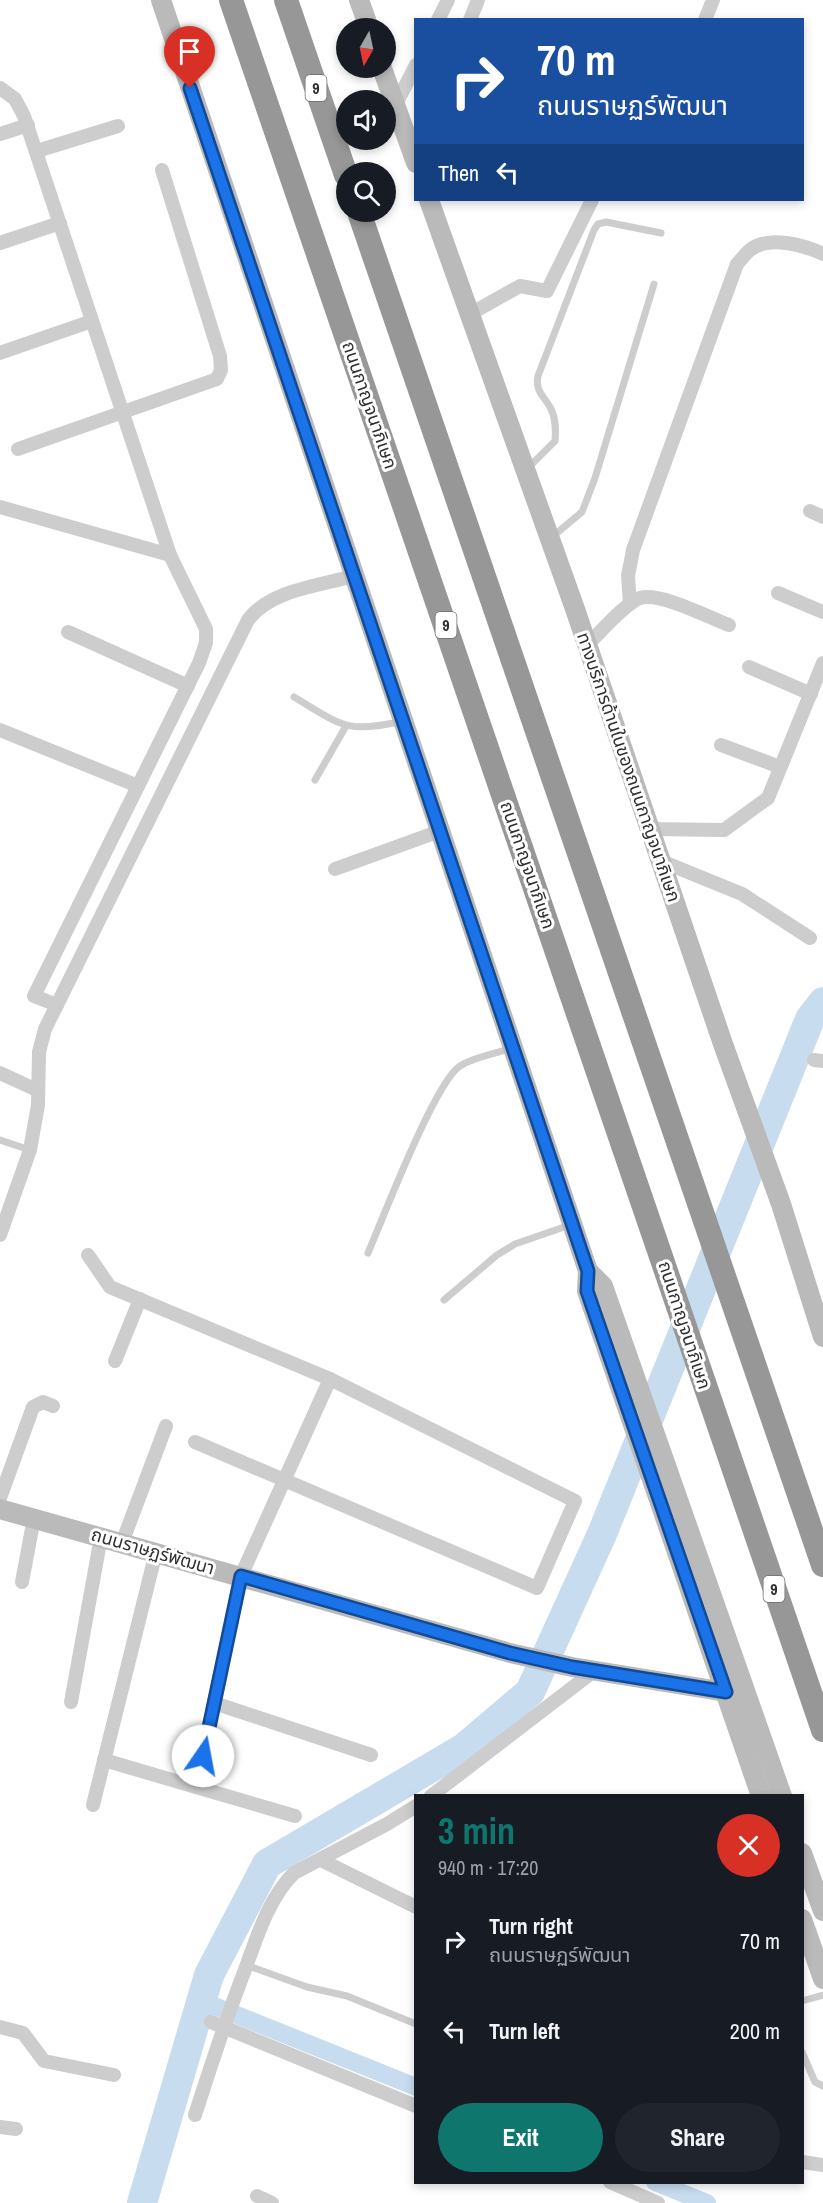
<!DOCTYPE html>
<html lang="en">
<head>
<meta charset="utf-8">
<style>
	:root { --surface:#171b24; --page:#20242c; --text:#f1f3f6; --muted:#9ea1a6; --accent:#0f766e }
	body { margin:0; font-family:"Archivo Narrow","Noto Sans Thai",sans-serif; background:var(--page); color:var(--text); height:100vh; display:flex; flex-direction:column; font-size:22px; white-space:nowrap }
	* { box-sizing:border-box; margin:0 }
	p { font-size:20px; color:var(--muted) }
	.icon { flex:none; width:33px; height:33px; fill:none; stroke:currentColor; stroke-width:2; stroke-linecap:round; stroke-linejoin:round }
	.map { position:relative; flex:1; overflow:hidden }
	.sheet { position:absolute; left:414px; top:1794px; width:390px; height:390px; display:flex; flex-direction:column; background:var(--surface); border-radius:0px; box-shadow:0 3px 9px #0003 }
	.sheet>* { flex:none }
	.banner { position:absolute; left:414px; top:18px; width:390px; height:183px; border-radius:0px; box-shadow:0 3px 9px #0003; background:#1a4fa0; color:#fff; overflow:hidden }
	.needle { width:39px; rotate:189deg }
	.controls { position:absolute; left:336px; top:18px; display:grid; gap:12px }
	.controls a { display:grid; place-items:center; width:60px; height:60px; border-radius:50%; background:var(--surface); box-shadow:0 3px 9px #0003; font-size:30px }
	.pin { position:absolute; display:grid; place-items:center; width:51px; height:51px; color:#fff; margin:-62px -26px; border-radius:50% 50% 50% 0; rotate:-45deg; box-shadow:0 0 6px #0007 }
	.pin .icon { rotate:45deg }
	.me { position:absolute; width:66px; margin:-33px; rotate:12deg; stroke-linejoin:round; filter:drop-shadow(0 0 4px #0008) }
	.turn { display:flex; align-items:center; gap:21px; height:126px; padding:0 24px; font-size:27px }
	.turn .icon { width:78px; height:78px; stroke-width:2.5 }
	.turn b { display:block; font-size:42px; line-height:51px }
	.then { display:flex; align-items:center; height:57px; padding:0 24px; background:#0003; gap:12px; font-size:22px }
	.round { display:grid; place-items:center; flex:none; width:63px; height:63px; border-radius:32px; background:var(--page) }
	.overview { display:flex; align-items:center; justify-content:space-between; height:102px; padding:0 24px }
	h1 { font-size:36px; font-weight:700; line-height:45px; color:var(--accent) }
	.button { display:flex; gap:12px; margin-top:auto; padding:12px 24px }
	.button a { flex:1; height:69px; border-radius:36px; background:var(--accent); color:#fff; font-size:24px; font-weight:700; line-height:69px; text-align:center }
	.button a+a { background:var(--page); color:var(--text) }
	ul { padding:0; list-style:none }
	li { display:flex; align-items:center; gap:18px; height:90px; padding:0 24px }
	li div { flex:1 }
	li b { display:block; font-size:22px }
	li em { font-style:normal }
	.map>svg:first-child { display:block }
</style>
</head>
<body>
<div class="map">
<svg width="823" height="2203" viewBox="0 0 823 2203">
	<rect width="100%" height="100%" fill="#fff"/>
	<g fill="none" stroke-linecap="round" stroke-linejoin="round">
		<g stroke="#c7dcef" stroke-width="18">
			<path d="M 202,2001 L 416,2087"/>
			<path d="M 655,2182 L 707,2203"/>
		</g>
		<path stroke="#c7dcef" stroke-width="30" d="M 142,2203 L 209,1975 L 267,1864 L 464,1748 L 530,1692 L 602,1534 L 810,1019 L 823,1002"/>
		<g stroke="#cdcdcd" stroke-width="7">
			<path d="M 528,468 L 555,441 C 556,429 556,418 550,407 C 543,395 535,391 538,376 L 594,230 L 598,224 L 606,222 L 661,233"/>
			<path d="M 552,537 L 582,512 L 595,478 L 654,284"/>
			<path d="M 294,697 C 343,726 346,734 403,721"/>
			<path d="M 315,780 L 346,726"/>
			<path d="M 0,1140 L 30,1150"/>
			<path d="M 368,1253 C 383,1218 435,1082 460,1066 C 474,1057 495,1054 512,1048"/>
			<path d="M 444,1300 L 497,1255 L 515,1244 L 570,1225"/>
			<path d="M 246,1965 L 307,1987 L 347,1996 L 416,2024"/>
			<path d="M 802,2001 L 823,1995"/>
			<path d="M 802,2052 L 815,2082 L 823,2086"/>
		</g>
		<g stroke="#cdcdcd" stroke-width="14">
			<path d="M 438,20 L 448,0"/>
			<path d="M 470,20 L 478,0"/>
			<path d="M 705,20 L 713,0"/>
			<path d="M 0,88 L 15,99 L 24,116 L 170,555 L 206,629 L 206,643 L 199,663 L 34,996 L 57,1005"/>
			<path d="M 395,106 L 416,65"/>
			<path d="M 0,134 L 28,125"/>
			<path d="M 37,151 L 118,126"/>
			<path d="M 0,243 L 60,223"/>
			<path d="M 470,314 L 520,286 L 547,291 L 592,200"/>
			<path d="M 0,353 L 92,321"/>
			<path d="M 18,449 L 217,379 L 221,370 L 220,356 L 162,170"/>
			<path d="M 0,507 L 170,555"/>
			<path d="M 810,511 L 823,517"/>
			<path d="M 778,593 L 823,612"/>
			<path d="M 630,604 L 628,576 L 633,550 L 737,264 C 741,260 745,254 750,250 C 769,235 804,245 823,254"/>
			<path d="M 68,632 L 188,686"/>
			<path d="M 587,645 C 600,633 624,604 640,598 C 660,592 708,617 729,625"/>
			<path d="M 749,667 L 811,694"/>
			<path d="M 0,730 L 138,786"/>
			<path d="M 721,745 L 780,767"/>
			<path d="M 649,829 L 724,830 L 768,798 L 823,663"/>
			<path d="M 661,861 L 742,894 L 810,938"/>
			<path d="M 335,869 L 440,831"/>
			<path d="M 814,1060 L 823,1061"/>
			<path d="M 0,1073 L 37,1090"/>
			<path d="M 0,1235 L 30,1150 L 38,1105 L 39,1052 L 45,1029 L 248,620 C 270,590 319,586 353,576"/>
			<path d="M 88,1255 L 110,1287 L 330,1379 L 575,1501 L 537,1588 L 195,1442"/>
			<path d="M 115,1361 L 140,1299"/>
			<path d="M 0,1498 L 33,1407 L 43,1402 L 53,1406"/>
			<path d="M 122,1543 L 166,1426"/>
			<path d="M 22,1582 L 34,1518"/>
			<path d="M 71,1702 L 101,1537"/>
			<path d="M 214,1703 L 371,1755"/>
			<path d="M 104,1760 L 196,1787"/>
			<path d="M 431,1796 L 594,1671"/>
			<path d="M 93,1805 L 156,1552"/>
			<path d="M 295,1816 L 196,1787 L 241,1576 L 330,1379"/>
			<path d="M 321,1860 L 416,1907"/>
			<path d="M 211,2022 L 416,2106"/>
			<path d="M 0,2027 L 23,2033 L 44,2061 L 114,2075"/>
			<path d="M 195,2115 C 211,2065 227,2016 246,1967 C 258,1934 269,1898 294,1873 L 387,1824 L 416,1806"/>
			<path d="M 0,2127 L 16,2129"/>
			<path d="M 802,2162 L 823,2165"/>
			<path d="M 610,2182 L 658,2203"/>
			<path d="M 257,2196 L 272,2203"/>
		</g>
		<g stroke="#bababa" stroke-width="20">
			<path d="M 161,0 L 588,1271 L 587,1291 L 761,1796"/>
			<path d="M 359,0 L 369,28"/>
			<path d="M 382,68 L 416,163"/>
			<path d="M 429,200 L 575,609 L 723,1044 L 781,1204 L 823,1337"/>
			<path d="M 588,1271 L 603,1286 L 782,1796"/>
			<path d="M 0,1509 L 510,1653 L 572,1667 L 726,1692"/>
			<path d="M 802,1853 L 823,1911"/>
			<path d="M 802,1919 L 823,1979"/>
		</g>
		<g stroke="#979797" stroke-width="24">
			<path d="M 231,0 L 823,1730"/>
			<path d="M 286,0 L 346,175"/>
			<path d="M 359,212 L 823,1565"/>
		</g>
	</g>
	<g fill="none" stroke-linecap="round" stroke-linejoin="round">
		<defs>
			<path id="route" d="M 190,88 L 588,1271 L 587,1291 L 726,1692 L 572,1667 L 510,1653 L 241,1576 L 203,1756"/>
		</defs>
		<use href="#route" stroke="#114b97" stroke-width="15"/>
		<use href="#route" stroke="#1a73e8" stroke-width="10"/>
	</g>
	<g text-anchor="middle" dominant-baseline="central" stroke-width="6" stroke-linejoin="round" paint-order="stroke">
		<g fill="#fff" stroke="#6e6e6e" stroke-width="1.5">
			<rect x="305.5" y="75" width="21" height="26" rx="4.5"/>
			<rect x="435.5" y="612" width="21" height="26" rx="4.5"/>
			<rect x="763.5" y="1576" width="21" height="26" rx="4.5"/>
		</g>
		<g font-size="16" font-weight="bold" fill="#303030">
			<text x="316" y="88">9</text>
			<text x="446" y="625">9</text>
			<text x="774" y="1589">9</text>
		</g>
		<g font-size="18" fill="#303030" stroke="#fff">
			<text transform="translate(370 405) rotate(71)">ถนนกาญจนาภิเษก</text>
			<text transform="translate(629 767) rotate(71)">ทางบริการด้านในของถนนกาญจนาภิเษก</text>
			<text transform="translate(528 865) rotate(71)">ถนนกาญจนาภิเษก</text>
			<text transform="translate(685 1325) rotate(72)">ถนนกาญจนาภิเษก</text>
			<text transform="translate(153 1551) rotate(16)">ถนนราษฏร์พัฒนา</text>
		</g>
	</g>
</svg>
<div class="controls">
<a><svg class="needle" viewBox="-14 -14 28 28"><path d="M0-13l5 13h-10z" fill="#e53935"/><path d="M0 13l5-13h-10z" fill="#9ea1a6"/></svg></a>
<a><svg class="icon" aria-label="sound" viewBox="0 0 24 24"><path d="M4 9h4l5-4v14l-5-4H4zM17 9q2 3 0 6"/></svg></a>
<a><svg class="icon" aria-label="search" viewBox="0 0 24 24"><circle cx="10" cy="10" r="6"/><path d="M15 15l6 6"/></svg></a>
</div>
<div class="pin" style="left:190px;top:88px;background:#d93025"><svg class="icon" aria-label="arrive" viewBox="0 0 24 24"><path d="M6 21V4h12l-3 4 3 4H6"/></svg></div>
<svg class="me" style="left:203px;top:1756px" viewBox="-20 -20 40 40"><circle r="19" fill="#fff"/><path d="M0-13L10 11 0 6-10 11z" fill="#1a73e8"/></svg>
<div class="banner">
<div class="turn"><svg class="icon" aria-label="right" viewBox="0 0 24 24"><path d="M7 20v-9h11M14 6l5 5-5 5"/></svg><div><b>70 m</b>ถนนราษฏร์พัฒนา</div></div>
<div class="then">Then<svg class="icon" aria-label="left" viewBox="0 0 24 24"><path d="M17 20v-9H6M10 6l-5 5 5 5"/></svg></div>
</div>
<section class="sheet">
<div class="overview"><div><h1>3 min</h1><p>940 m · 17:20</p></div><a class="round" style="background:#d93025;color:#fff"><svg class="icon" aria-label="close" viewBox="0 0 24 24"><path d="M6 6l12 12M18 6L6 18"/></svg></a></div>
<ul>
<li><svg class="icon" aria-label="right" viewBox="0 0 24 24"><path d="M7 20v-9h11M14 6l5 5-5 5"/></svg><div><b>Turn right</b><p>ถนนราษฏร์พัฒนา</p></div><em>70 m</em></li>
<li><svg class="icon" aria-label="left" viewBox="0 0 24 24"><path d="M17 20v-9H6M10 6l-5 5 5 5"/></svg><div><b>Turn left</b></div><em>200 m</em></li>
</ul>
<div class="button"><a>Exit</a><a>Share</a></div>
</section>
</div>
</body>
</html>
